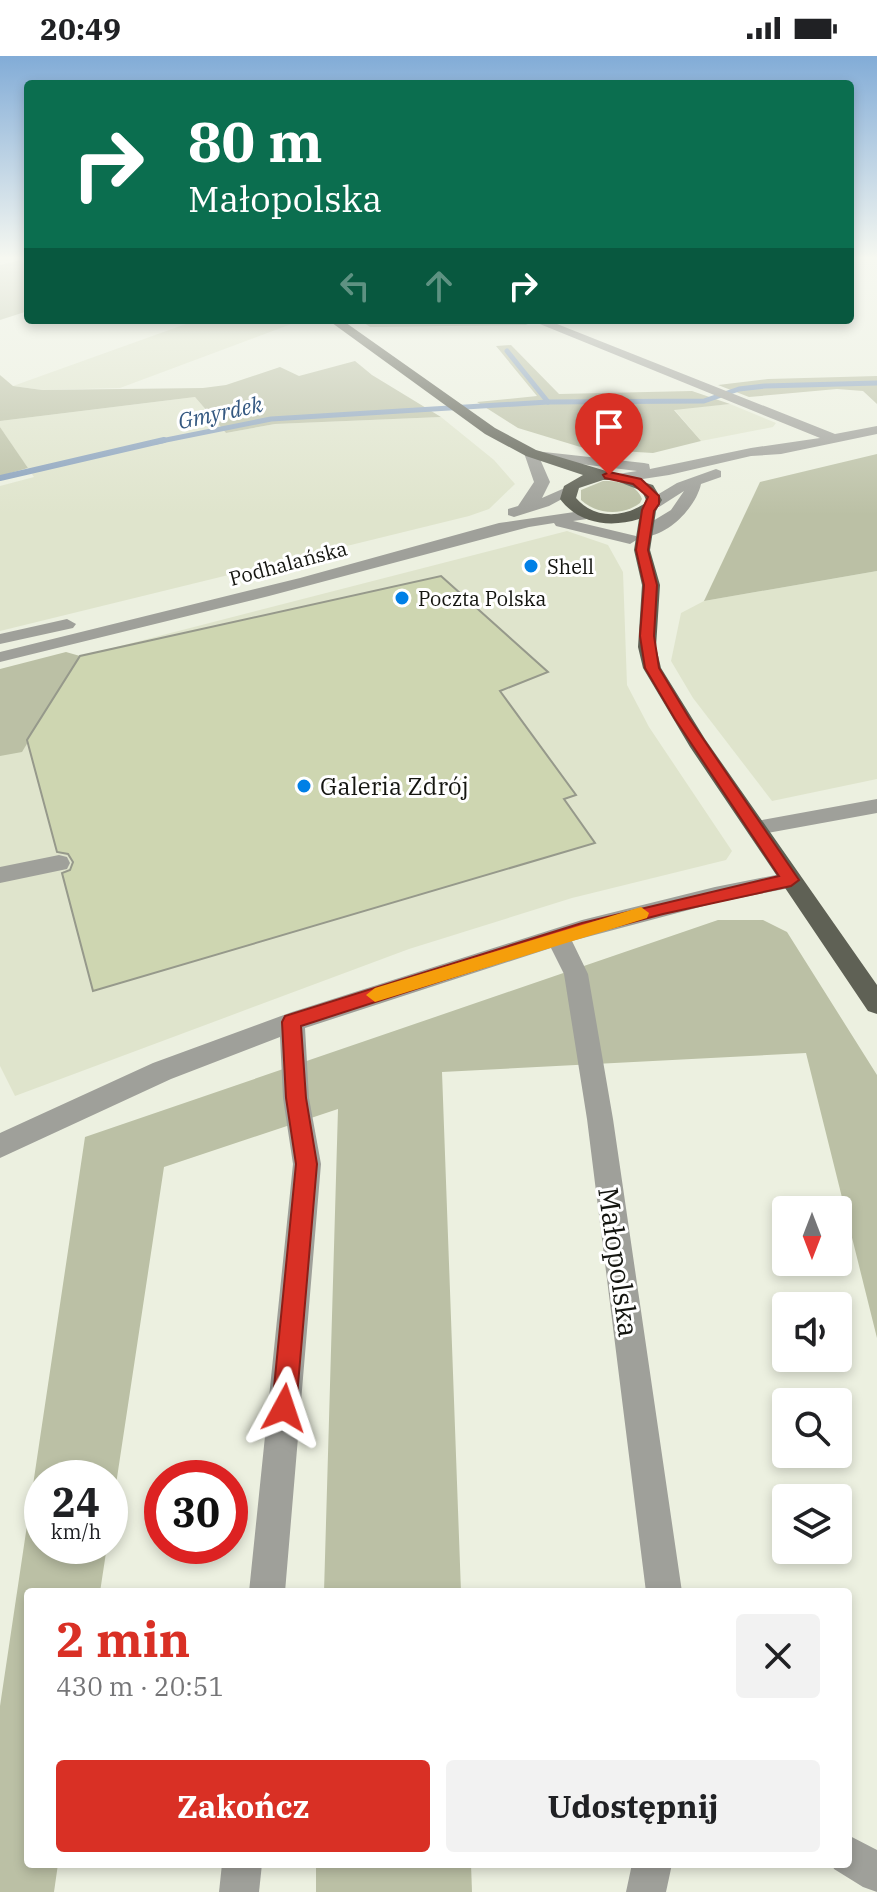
<!DOCTYPE html>
<html lang="pl">
<head>
<meta charset="utf-8">
<style>
	:root { --surface:#fff; --page:#f2f2f2; --text:#202124; --muted:#757577; --accent:#d93025 }
	body { margin:0; font-family:"IBM Plex Serif",serif; background:var(--page); color:var(--text); height:100vh; display:flex; flex-direction:column; font-size:30px; white-space:nowrap }
	* { box-sizing:border-box; margin:0 }
	p { font-size:26px; color:var(--muted) }
	.icon { flex:none; width:44px; height:44px; fill:none; stroke:currentColor; stroke-width:2; stroke-linecap:round; stroke-linejoin:round }
	.map { position:relative; flex:1; overflow:hidden }
	.panel { position:absolute; left:24px; top:1532px; width:828px; height:280px; display:flex; flex-direction:column; background:var(--surface); border-radius:8px; box-shadow:0 4px 12px #0003 }
	.panel>* { flex:none }
	.banner { position:absolute; left:24px; top:24px; width:830px; height:244px; border-radius:8px; box-shadow:0 4px 12px #0003; background:#0b6e4f; color:#fff; overflow:hidden }
	.needle { width:52px; rotate:180deg }
	.fabs { position:absolute; left:772px; top:1140px; display:grid; gap:16px }
	.fabs a { display:grid; place-items:center; width:80px; height:80px; border-radius:8px; background:var(--surface); box-shadow:0 4px 12px #0003; font-size:40px }
	.speed { position:absolute; left:24px; top:1404px; display:flex; gap:16px; font-size:40px; font-weight:700; text-align:center }
	.speed>* { display:grid; place-content:center; width:104px; height:104px; border-radius:50%; background:var(--surface); box-shadow:0 4px 12px #0003; line-height:1 }
	.speed small { font-size:20px; font-weight:400 }
	.speed .limit { border:12px solid #d22; background:#fff; color:#111 }
	.pin { position:absolute; display:grid; place-items:center; width:68px; height:68px; color:#fff; margin:-82px -34px; border-radius:50% 50% 50% 0; rotate:-45deg; box-shadow:0 0 8px #0007 }
	.pin .icon { rotate:45deg }
	.me { position:absolute; width:88px; margin:-44px; rotate:5deg; stroke-linejoin:round; filter:drop-shadow(0 0 6px #0008) }
	.turn { display:flex; align-items:center; gap:28px; height:168px; padding:0 32px; font-size:36px }
	.turn .icon { width:104px; height:104px; stroke-width:2.5 }
	.turn b { display:block; font-size:56px; line-height:68px }
	.lanes { display:flex; align-items:center; height:76px; padding:0 32px; background:#0003; justify-content:center; gap:40px; direction:ltr }
	.lanes .off { opacity:.35 }
	.round { display:grid; place-items:center; flex:none; width:84px; height:84px; border-radius:8px; background:var(--page) }
	.summary { display:flex; align-items:center; justify-content:space-between; height:136px; padding:0 32px }
	h1 { font-size:48px; font-weight:700; line-height:60px; color:var(--accent) }
	.button { display:flex; gap:16px; margin-top:auto; padding:16px 32px }
	.button a { flex:1; height:92px; border-radius:8px; background:var(--accent); color:#fff; font-size:32px; font-weight:700; line-height:92px; text-align:center }
	.button a+a { background:var(--page); color:var(--text) }
	.status { display:flex; justify-content:space-between; align-items:center; height:56px; padding:0 40px; background:var(--surface); direction:ltr }
	.status svg { height:22px; fill:currentColor }
	.map>svg:first-child { display:block }
</style>
</head>
<body>
<div class="status"><b>20:49</b><svg viewBox="0 0 49 12"><path d="M0 12V9h3v3zM5 12V6h3v6zM10 12V3h3v9zM15 12V0h3v12zM26 1h20v11H26zM47 4h2v5h-2z"/></svg></div>
<div class="map">
<svg width="877" height="1836" viewBox="0 0 877 1836">
	<rect width="100%" height="100%" fill="#ecf0e0"/>
	<g fill="#dfe4cc">
		<path d="M 197,264 L 302,264 L 120,332 L 42,334 L 13,330 Z"/>
		<path d="M 195,341 L 226,377 L 275,368 L 441,361 L 494,404 L 515,428 L 489,453 L 469,460 L 0,575 L 0,430 L 34,421 L 0,371 L 0,365 Z"/>
		<path d="M 730,348 L 776,367 L 773,371 L 701,385 L 674,353 Z"/>
		<path d="M 567,475 L 608,489 L 623,516 L 627,629 L 649,671 L 732,795 L 726,804 L 572,842 L 409,893 L 15,1040 L 0,1010 L 0,621 Z"/>
		<path d="M 877,515 L 877,723 L 772,745 L 693,642 L 671,605 L 681,557 L 704,545 Z"/>
	</g>
	<g fill="#bbc0a5">
		<path d="M 20,204 L 28,209 L 28,255 L 0,264 L 0,209 Z"/>
		<path d="M 360,264 L 517,264 L 528,269 L 370,271 Z"/>
		<path d="M 511,289 L 559,338 L 692,335 L 730,348 L 674,354 L 701,385 L 653,397 L 587,393 L 518,372 L 477,346 L 537,340 L 496,290 Z"/>
		<path d="M 355,305 L 372,319 L 441,361 L 275,368 L 226,377 L 195,341 L 0,365 L 0,319 L 13,330 L 42,334 L 203,332 L 226,329 L 280,311 L 299,320 Z"/>
		<path d="M 877,320 L 877,348 L 863,335 L 837,333 L 749,341 L 718,329 L 768,323 Z"/>
		<path d="M 0,371 L 28,412 L 0,420 Z"/>
		<path d="M 877,398 L 877,515 L 704,545 L 760,426 Z"/>
		<path d="M 603,425 C 618,425 636,427 642,443 L 640,447 C 623,460 597,459 581,444 L 581,434 Z"/>
		<path d="M 66,596 L 80,600 L 22,696 L 0,700 L 0,613 Z"/>
		<path d="M 718,864 L 763,864 L 787,876 L 877,1019 L 877,1282 L 806,997 L 442,1016 L 461,1536 L 324,1536 L 338,1053 L 164,1111 L 110,1468 L 110,1422 L 42,1422 L 42,1490 L 107,1490 L 100,1536 L 28,1536 L 28,1808 L 58,1808 L 54,1836 L 0,1836 L 0,1650 L 85,1081 Z"/>
		<path d="M 316,1808 L 471,1808 L 472,1836 L 316,1836 Z"/>
	</g>
	<g fill="none" stroke-linecap="round" stroke-linejoin="round">
		<g stroke="#89a1bd" stroke-width="5">
			<path d="M 507,295 L 548,346"/>
			<path d="M 156,386 L 271,363 L 548,346 L 704,345 L 739,333 L 765,330 L 877,327"/>
		</g>
		<path stroke="#89a1bd" stroke-width="6" d="M 0,422 L 164,384"/>
	</g>
	<path fill="#ced6b1" stroke="#96998b" stroke-width="2" d="M 441,520 L 548,616 L 500,635 L 576,739 L 564,743 L 595,787 L 93,935 L 62,817 L 70,814 L 73,806 L 68,798 L 57,796 L 27,684 L 80,600 Z"/>
	<g fill="none" stroke-linecap="round" stroke-linejoin="round">
		<g fill="#9fa09a" fill-rule="evenodd">
			<path d="M 530,264 L 547,264 L 835,378 L 877,370 L 877,378 L 781,398 L 751,400 L 669,419 L 623,426 L 618,424 L 618,418 L 637,415 L 540,403 L 550,426 L 542,442 L 567,431 L 575,436 L 549,450 L 514,461 L 508,459 L 508,453 L 518,450 L 534,426 L 524,397 L 526,394 L 644,407 L 649,408 L 650,413 L 751,392 L 820,382 Z"/>
			<path d="M 716,413 L 721,415 L 721,421 L 701,428 C 696,452 664,485 638,480 L 638,474 L 671,454 L 684,435 L 659,451 L 647,451 L 647,445 L 677,427 Z"/>
			<path d="M 588,454 L 594,456 L 594,462 L 573,465 L 636,480 L 638,483 L 630,488 L 556,470 L 554,467 L 529,471 L 269,540 L 0,606 L 0,596 L 300,522 L 499,467 Z"/>
			<path d="M 67,563 L 76,568 L 73,572 L 0,588 L 0,578 Z"/>
			<path d="M 877,743 L 877,757 L 757,779 L 749,777 L 746,772 L 749,767 L 757,765 Z"/>
			<path d="M 59,799 L 67,801 L 70,807 L 67,813 L 0,827 L 0,811 Z"/>
			<path d="M 791,816 L 799,818 L 802,824 L 799,830 L 715,847 L 572,885 L 588,918 L 613,1063 L 682,1536 L 646,1536 L 587,1063 L 564,918 L 551,892 L 305,972 L 309,1042 L 321,1108 L 285,1536 L 249,1536 L 293,1108 L 283,1042 L 280,981 L 171,1023 L 0,1102 L 0,1077 L 153,1007 L 292,956 L 582,864 L 715,831 Z"/>
			<path d="M 848,1779 L 877,1794 L 877,1836 L 863,1831 L 834,1813 L 832,1808 L 848,1808 Z"/>
			<path d="M 222,1808 L 262,1808 L 259,1836 L 219,1836 Z"/>
			<path d="M 632,1808 L 672,1808 L 666,1836 L 626,1836 Z"/>
		</g>
		<path fill="#5f6155" fill-rule="evenodd" d="M 328,264 L 342,264 L 495,372 L 536,394 L 653,429 L 662,444 L 656,455 L 650,494 L 660,529 L 656,591 L 661,612 L 705,683 L 877,929 L 877,958 L 868,955 L 690,691 L 643,612 L 638,591 L 642,529 L 634,494 L 639,463 C 610,472 579,468 560,443 L 564,430 L 583,419 L 526,400 L 485,378 ZM 603,424 L 614,424 L 642,435 L 646,444 L 644,448 C 622,462 594,463 576,442 L 579,432 Z"/>
	</g>
	<linearGradient id="sky" x2="0" y2="1"><stop stop-color="#82acd7"/><stop offset="0.44" stop-color="#f6f8f1"/><stop offset="1" stop-color="#f6f8f1" stop-opacity="0"/></linearGradient>
	<rect width="877" height="459" fill="url(#sky)"/>
	<path fill="#d93025" stroke="#8d1f18" stroke-width="2" d="M 609,416 L 641,423 L 659,440 L 659,448 L 654,455 L 648,494 L 657,529 L 654,580 L 659,612 L 689,662 L 799,824 L 791,830 L 663,858 L 583,879 L 301,970 L 306,1042 L 317,1108 L 296,1352 L 293,1361 L 284,1364 L 275,1361 L 272,1352 L 296,1108 L 286,1042 L 282,966 L 285,960 L 582,867 L 779,820 L 675,663 L 645,612 L 640,580 L 644,529 L 636,494 L 642,454 L 648,441 L 633,428 L 605,422 L 603,419 Z"/>
	<path fill="#f59e0b" d="M 641,851 L 649,857 L 647,862 L 375,946 L 366,939 L 375,932 Z"/>
	<g fill="#0080e6" stroke="#fff" stroke-width="3">
		<circle cx="531" cy="510" r="8"/>
		<circle cx="402" cy="542" r="8"/>
		<circle cx="304" cy="730" r="8"/>
	</g>
	<g text-anchor="middle" dominant-baseline="central" stroke-width="6" stroke-linejoin="round" paint-order="stroke">
		<g font-size="20" fill="#141510" stroke="#fff">
			<text transform="translate(288 507) rotate(-15)">Podhalańska</text>
		</g>
		<g font-size="20" fill="#141510" stroke="#fff" text-anchor="start">
			<text x="547" y="510">Shell</text>
			<text x="418" y="542">Poczta Polska</text>
		</g>
		<g font-size="22" font-style="italic" fill="#345881" stroke="#fff">
			<text transform="translate(220 356) rotate(-12)">Gmyrdek</text>
		</g>
		<g font-size="24" fill="#141510" stroke="#fff" text-anchor="start">
			<text x="320" y="730">Galeria Zdrój</text>
		</g>
		<g font-size="28" fill="#141510" stroke="#fff">
			<text transform="translate(619 1206) rotate(82)">Małopolska</text>
		</g>
	</g>
</svg>
<div class="fabs">
<a><svg class="needle" viewBox="-14 -14 28 28"><path d="M0-13l5 13h-10z" fill="#e53935"/><path d="M0 13l5-13h-10z" fill="#757577"/></svg></a>
<a><svg class="icon" aria-label="sound" viewBox="0 0 24 24"><path d="M4 9h4l5-4v14l-5-4H4zM17 9q2 3 0 6"/></svg></a>
<a><svg class="icon" aria-label="search" viewBox="0 0 24 24"><circle cx="10" cy="10" r="6"/><path d="M15 15l6 6"/></svg></a>
<a><svg class="icon" aria-label="layers" viewBox="0 0 24 24"><path d="M12 4l9 5-9 5-9-5zM3 14l9 5 9-5"/></svg></a>
</div>
<div class="speed"><div>24<small>km/h</small></div><div class="limit">30</div></div>
<div class="pin" style="left:609px;top:419px;background:#d93025"><svg class="icon" aria-label="arrive" viewBox="0 0 24 24"><path d="M6 21V4h12l-3 4 3 4H6"/></svg></div>
<svg class="me" style="left:284px;top:1352px" viewBox="-20 -20 40 40"><path d="M0-17L14 15 0 8-14 15z" fill="#d93025" stroke="#fff" stroke-width="4"/></svg>
<div class="banner">
<div class="turn"><svg class="icon" aria-label="right" viewBox="0 0 24 24"><path d="M7 20v-9h11M14 6l5 5-5 5"/></svg><div><b>80 m</b>Małopolska</div></div>
<div class="lanes"><svg class="icon off" aria-label="left" viewBox="0 0 24 24"><path d="M17 20v-9H6M10 6l-5 5 5 5"/></svg><svg class="icon off" aria-label="ahead" viewBox="0 0 24 24"><path d="M12 20V5M6 11l6-6 6 6"/></svg><svg class="icon" aria-label="right" viewBox="0 0 24 24"><path d="M7 20v-9h11M14 6l5 5-5 5"/></svg></div>
</div>
<section class="panel">
<div class="summary"><div><h1>2 min</h1><p>430 m · 20:51</p></div><a class="round"><svg class="icon" aria-label="close" viewBox="0 0 24 24"><path d="M6 6l12 12M18 6L6 18"/></svg></a></div>
<div class="button"><a>Zakończ</a><a>Udostępnij</a></div>
</section>
</div>
</body>
</html>
